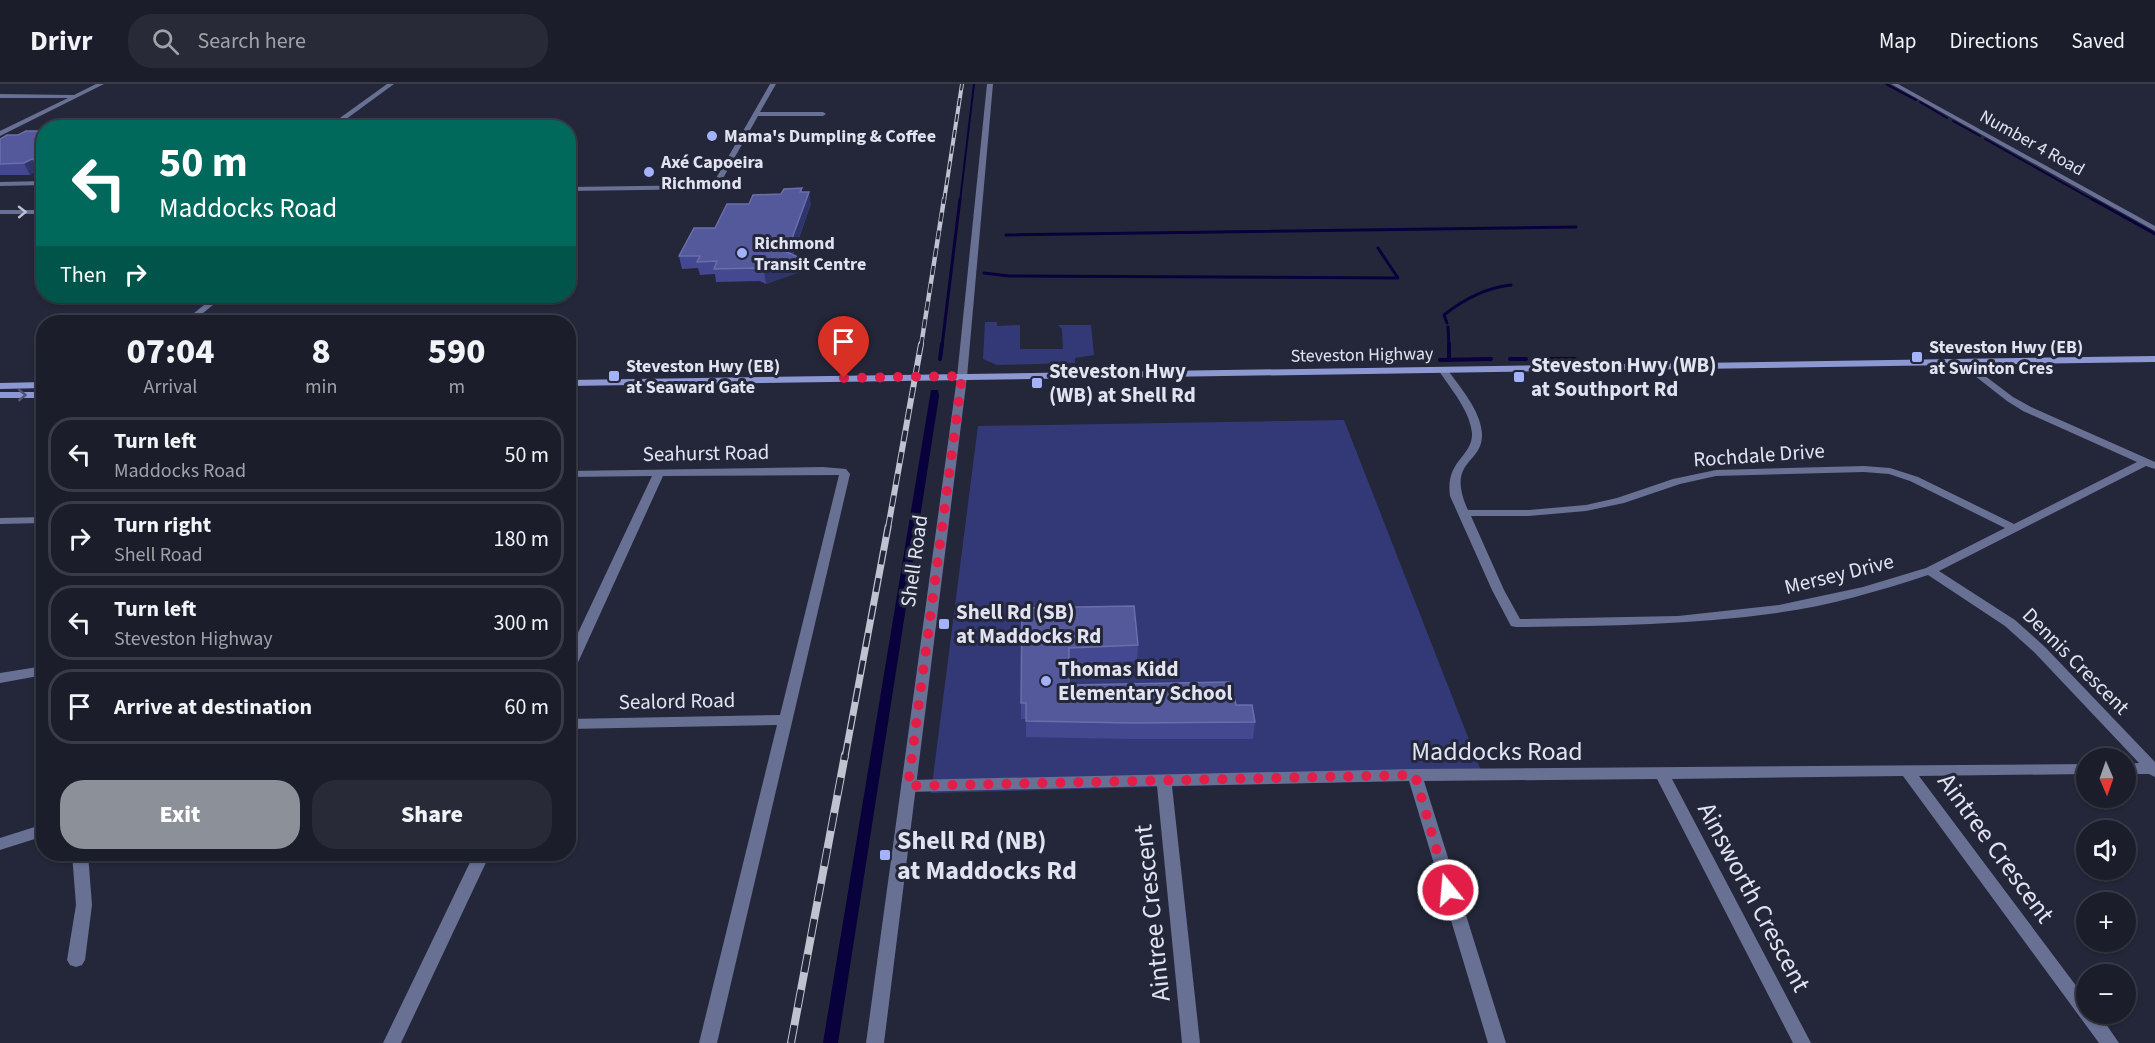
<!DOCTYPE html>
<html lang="en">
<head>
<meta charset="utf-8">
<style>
	:root { --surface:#1b1d2b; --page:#282a37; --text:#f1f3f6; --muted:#a0a2a9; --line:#393b47; --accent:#8c9099 }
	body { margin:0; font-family:"Source Sans 3",sans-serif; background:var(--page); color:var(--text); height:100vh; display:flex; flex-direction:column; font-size:22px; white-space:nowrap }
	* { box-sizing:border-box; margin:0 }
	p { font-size:20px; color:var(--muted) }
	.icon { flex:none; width:33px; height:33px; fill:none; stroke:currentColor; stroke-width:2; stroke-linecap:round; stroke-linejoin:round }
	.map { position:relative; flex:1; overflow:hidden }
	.sheet { position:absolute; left:36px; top:231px; width:540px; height:546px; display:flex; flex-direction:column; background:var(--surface); border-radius:24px; box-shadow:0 2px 4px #0004,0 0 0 2px var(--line) }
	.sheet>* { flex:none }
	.guide { position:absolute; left:36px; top:36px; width:540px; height:183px; border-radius:24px; box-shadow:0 2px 4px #0004,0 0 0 2px var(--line); background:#00695c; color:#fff; overflow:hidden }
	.needle { width:39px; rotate:178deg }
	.buttons { position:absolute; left:2076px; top:664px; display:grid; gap:12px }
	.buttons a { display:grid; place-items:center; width:60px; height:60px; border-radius:50%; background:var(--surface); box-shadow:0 2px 4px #0004,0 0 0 2px var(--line); font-size:30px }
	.pin { position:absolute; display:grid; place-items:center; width:51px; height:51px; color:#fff; margin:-62px -26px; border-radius:50% 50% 50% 0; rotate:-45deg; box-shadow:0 0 6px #0007 }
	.pin .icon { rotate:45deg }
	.me { position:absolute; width:66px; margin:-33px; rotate:343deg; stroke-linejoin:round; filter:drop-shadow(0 0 4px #0008) }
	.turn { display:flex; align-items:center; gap:21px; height:126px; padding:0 24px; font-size:27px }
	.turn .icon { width:78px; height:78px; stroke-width:2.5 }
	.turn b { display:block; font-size:42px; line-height:51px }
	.then { display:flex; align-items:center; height:57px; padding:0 24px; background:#0003; gap:12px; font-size:22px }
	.eta { display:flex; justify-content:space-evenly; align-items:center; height:102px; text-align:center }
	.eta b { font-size:36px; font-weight:800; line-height:42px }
	.cta { display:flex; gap:12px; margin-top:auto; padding:12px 24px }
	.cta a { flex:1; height:69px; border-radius:24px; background:var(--accent); color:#fff; font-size:24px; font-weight:800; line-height:69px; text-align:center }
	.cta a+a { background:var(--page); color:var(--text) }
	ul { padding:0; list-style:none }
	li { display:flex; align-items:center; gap:18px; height:75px; margin:0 12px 9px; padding:0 12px; border:3px solid var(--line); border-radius:24px }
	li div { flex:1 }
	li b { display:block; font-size:22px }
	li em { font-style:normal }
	header { display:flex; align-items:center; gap:36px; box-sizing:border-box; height:84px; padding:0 30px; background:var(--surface); border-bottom:2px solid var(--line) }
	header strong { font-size:28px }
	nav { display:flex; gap:33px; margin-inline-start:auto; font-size:21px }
	.search { width:420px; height:54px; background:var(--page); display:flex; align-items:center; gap:15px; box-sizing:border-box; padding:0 21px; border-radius:24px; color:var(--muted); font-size:22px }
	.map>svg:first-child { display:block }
</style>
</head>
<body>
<header>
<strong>Drivr</strong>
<div class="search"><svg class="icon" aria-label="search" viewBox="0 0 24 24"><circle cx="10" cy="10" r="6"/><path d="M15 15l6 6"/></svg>Search here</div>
<nav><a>Map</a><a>Directions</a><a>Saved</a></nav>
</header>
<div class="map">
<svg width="2155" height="959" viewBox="0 0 2155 959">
	<rect width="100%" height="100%" fill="#242739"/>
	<g fill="#333977">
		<path d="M 985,238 L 997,238 L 997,242 L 1020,241 L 1020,265 L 1063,265 L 1062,245 L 1058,241 L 1091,241 L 1094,271 L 1075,274 L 1075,279 L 997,281 L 983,275 Z"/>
		<path d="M 1344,336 L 1484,694 L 931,709 L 978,342 Z"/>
	</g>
	<path fill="#09013b" d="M 931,306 L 938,306 L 939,312 L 838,959 L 823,959 Z"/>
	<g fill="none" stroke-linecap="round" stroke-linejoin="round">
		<g stroke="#09013b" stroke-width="2">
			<path d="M 1886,0 L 1916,16"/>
			<path d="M 1920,18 L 1947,34"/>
			<path d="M 1953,37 L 1980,52"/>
			<path d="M 1985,55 L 2095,117"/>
			<path d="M 960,117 L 974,0"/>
		</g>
		<g stroke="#09013b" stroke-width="3">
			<path d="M 2092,115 L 2155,150"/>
			<path d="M 1006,151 L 1576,143"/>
			<path d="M 984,189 L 1009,192 L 1398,194 L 1378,164"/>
			<path d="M 1447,239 L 1444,231 C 1464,215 1485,204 1511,201"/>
			<path d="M 1448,243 L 1449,262"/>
			<path d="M 942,262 L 960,115"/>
		</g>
		<g stroke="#09013b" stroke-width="4">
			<path d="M 1449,260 L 1449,276"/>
			<path d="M 940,275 L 942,260"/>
			<path d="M 1510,275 L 1526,275"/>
			<path d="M 1545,275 L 1575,275"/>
			<path d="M 1440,276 L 1491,275"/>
		</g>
		<g fill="#687094" fill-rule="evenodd">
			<path d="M 96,0 L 104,0 L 0,52 L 0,47 L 68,14 L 0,14 L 0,10 L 74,11 Z"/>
			<path d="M 770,0 L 776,0 L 760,28 L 823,28 L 826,30 L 823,32 L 758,32 L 717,105 L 568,107 L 568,103 L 712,101 Z"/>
			<path d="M 1891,0 L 1898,0 L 2155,142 L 2155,147 Z"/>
			<path d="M 215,212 L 224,212 L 192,238 L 183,238 Z"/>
			<path d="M 1964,276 L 2013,313 L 2031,323 L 2155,378 L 2155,385 L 2146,382 L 1939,487 L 2015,536 L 2045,563 L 2155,678 L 2155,693 L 2149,690 L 2126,690 L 2126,680 L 2139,679 L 2035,569 L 2005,542 L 1928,491 C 1879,507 1829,522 1777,529 C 1690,541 1603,542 1516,543 L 1511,542 L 1492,506 L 1450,412 C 1445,376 1473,373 1472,349 C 1470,327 1451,305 1439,287 L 1444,284 L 1447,285 C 1460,303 1481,327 1482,350 C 1483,381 1445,375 1468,426 L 1529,426 L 1586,421 L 1617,414 L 1673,395 L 1716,386 L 1864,382 L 1890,384 L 1918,393 L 2014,440 L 2137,378 L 2023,327 L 2007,317 L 1961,281 L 1959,279 ZM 1864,388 L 1889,390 L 1910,397 L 2005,444 L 1926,484 L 1863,503 L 1779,521 L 1678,532 L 1520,535 L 1504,506 L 1471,432 L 1529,432 L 1586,427 L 1624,419 L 1680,400 L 1716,392 Z"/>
			<path d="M 823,383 L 846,385 L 850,390 L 717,959 L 699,959 L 777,641 L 568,645 L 568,635 L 780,631 L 839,391 L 663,392 L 575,585 L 568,589 L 568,570 L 652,392 L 568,393 L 568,387 Z"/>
			<path d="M 44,433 L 44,439 L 0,440 L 0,434 Z"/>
			<path d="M 44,582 L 44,591 L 0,599 L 0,589 Z"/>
			<path d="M 2086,680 L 2086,690 L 1919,692 L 2086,915 L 2086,930 L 2099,930 L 2119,959 L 2099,959 L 1903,692 L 1672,695 L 1811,959 L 1793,959 L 1657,695 L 1424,697 L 1506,959 L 1488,959 L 1409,697 L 1172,702 L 1200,959 L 1182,959 L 1157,702 L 908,708 L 903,706 L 901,702 L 903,698 L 908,696 L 1415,685 Z"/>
			<path d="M 44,740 L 44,752 L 0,766 L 0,754 Z"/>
			<path d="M 72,770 L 88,770 L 92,821 L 85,876 L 82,881 L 76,883 L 70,881 L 67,876 L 76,821 Z"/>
			<path d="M 474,770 L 490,770 L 401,959 L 383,959 Z"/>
		</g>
		<g fill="#687094" fill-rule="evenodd">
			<path d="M 387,0 L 394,0 L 334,44 L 326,44 Z"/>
			<path d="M 987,0 L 993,0 L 967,293 L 884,959 L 866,959 L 957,293 Z"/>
			<path d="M 44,97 L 44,101 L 0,102 L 0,98 Z"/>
			<rect x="0" y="126" width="44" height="4"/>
		</g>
		<g fill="#8d98d2" fill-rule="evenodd">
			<path d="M 2155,272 L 2155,278 L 568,302 L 568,296 Z"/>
			<path d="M 44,298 L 44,304 L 0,305 L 0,299 Z"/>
			<rect x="0" y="308" width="44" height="6"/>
		</g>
		<defs>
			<path id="rail-far4" d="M 944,117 L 962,0"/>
			<path id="rail-far3" d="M 921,262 L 944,115"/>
			<path id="rail-far2" d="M 888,444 L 921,260"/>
			<path id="rail-far1" d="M 845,673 L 888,443"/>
			<path id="rail" d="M 791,959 L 845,671"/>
		</defs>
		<use href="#rail-far4" stroke="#bfc2cf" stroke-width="4"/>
		<use href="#rail-far3" stroke="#bfc2cf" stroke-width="4.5"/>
		<use href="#rail-far2" stroke="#bfc2cf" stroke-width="6"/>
		<use href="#rail-far1" stroke="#bfc2cf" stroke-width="7"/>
		<use href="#rail" stroke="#bfc2cf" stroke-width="8"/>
		<use href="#rail-far4" stroke="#242739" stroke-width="2" stroke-dasharray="8" stroke-linecap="butt"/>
		<use href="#rail-far3" stroke="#242739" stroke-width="3" stroke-dasharray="9" stroke-linecap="butt"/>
		<use href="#rail-far2" stroke="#242739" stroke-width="4" stroke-dasharray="11" stroke-linecap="butt"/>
		<use href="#rail-far1" stroke="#242739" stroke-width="4.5" stroke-dasharray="14" stroke-linecap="butt"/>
		<use href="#rail" stroke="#242739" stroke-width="6" stroke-dasharray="18" stroke-linecap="butt"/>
	</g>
	<g fill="#434891">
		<path d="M 44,44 L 44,86 L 38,86 L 30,91 L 0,91 L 0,55 L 38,47 Z"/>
		<path d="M 802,104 L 802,108 L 811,120 L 793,171 L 802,187 L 766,200 L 760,197 L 716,198 L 715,190 L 700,191 L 698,184 L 682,185 L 679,172 L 715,144 L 749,120 Z"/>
		<path d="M 1022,524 L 1138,561 L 1137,577 L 1069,580 L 1069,601 L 1231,616 L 1255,638 L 1253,655 L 1131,655 L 1026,653 L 1026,635 L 1021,635 L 1021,619 Z"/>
	</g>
	<g fill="#2f346a">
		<path d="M 32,75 L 38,86 L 30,91 L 24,79 Z"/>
		<path d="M 809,108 L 811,120 L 790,177 L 800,174 L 802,187 L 766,200 L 764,187 L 787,168 Z"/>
	</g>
	<g fill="#54599b" stroke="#6a6ea9" stroke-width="1.5">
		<path d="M 44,44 L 44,75 L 32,75 L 24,79 L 0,80 L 0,55 L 7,51 L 18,51 L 26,47 L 38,47 Z"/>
		<path d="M 802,104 L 800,108 L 809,108 L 787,168 L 800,174 L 764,187 L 758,184 L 714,185 L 717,177 L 697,178 L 700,172 L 679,172 L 694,144 L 715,144 L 727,120 L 749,120 L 753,111 L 781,110 L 784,105 Z"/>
		<path d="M 1134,522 L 1138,561 L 1069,564 L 1069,601 L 1229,598 L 1231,616 L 1235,616 L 1236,621 L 1252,621 L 1255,638 L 1132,639 L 1026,637 L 1026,619 L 1021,619 L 1022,524 Z"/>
	</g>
	<defs><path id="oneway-chevron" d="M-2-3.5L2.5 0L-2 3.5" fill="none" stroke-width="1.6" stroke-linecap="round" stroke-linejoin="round" transform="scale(1.5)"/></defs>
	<use stroke="#bdc1d4" href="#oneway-chevron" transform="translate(22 128) rotate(-1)"/>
	<use stroke="#4e5476" href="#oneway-chevron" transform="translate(22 311) rotate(-1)"/>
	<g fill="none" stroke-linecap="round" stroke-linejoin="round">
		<path stroke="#e11d48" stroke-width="10" stroke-dasharray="0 18" d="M 844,294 L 962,292 L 908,702 L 1415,691 L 1448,806"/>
	</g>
	<g fill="#a4b2fc" stroke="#242739" stroke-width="2">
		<circle cx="712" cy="52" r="6"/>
		<circle cx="649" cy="88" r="6"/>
		<circle cx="742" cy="169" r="6"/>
		<rect x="1911" y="267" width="12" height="12" rx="3"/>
		<rect x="608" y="286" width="12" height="12" rx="3"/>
		<rect x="1513" y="287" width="12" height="12" rx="3"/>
		<rect x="1031" y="293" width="12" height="12" rx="3"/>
		<rect x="938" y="534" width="12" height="12" rx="3"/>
		<circle cx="1046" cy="597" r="6"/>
		<rect x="879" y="765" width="12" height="12" rx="3"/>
	</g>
	<g text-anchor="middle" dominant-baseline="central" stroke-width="6" stroke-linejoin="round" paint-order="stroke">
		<g font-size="18" font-weight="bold" fill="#e1e4f0" stroke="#242739" text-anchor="start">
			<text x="724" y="52">Mama's Dumpling &amp; Coffee</text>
			<text x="661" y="78">Axé Capoeira<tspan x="661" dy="21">Richmond</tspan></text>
			<text x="754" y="159">Richmond<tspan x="754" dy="21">Transit Centre</tspan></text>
			<text x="1929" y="263">Steveston Hwy (EB)<tspan x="1929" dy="21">at Swinton Cres</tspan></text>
			<text x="626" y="282">Steveston Hwy (EB)<tspan x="626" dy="21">at Seaward Gate</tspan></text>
		</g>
		<g font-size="18" fill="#e1e4f0" stroke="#242739">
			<text transform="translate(2032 59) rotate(29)">Number 4 Road</text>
			<text transform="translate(1362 271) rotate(-1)">Steveston Highway</text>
		</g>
		<g font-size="21" font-weight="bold" fill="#e1e4f0" stroke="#242739" text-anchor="start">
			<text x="1531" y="281">Steveston Hwy (WB)<tspan x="1531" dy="24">at Southport Rd</tspan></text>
			<text x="1049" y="287">Steveston Hwy<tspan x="1049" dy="24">(WB) at Shell Rd</tspan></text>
			<text x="956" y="528">Shell Rd (SB)<tspan x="956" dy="24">at Maddocks Rd</tspan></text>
			<text x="1058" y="585">Thomas Kidd<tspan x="1058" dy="24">Elementary School</tspan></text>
		</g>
		<g font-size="21" fill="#e1e4f0" stroke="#242739">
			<text transform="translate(706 369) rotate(-1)">Seahurst Road</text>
			<text transform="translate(1759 371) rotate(-4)">Rochdale Drive</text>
			<text transform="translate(914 477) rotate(-82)">Shell Road</text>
			<text transform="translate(1839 490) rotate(-14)">Mersey Drive</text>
			<text transform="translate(2076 577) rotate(45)">Dennis Crescent</text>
			<text transform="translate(677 617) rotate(-1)">Sealord Road</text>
		</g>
		<g font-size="26" fill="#e1e4f0" stroke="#242739">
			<text x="1497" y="667">Maddocks Road</text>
			<text transform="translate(1996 764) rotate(54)">Aintree Crescent</text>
			<text transform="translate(1754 813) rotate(62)">Ainsworth Crescent</text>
			<text transform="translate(1152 829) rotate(-96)">Aintree Crescent</text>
		</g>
		<g font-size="26" font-weight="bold" fill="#e1e4f0" stroke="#242739" text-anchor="start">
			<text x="897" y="756">Shell Rd (NB)<tspan x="897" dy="30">at Maddocks Rd</tspan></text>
		</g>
	</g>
</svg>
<div class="buttons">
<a><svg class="needle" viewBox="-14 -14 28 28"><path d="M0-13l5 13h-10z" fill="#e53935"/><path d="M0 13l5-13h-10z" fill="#a0a2a9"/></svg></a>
<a><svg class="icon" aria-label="sound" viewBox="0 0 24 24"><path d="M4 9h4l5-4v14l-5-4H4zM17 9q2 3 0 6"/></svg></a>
<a>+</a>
<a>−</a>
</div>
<div class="pin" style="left:844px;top:294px;background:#d93025"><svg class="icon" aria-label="arrive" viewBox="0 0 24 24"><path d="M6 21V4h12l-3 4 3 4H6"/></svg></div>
<svg class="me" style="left:1448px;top:806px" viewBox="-20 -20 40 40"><circle r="17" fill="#e11d48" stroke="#fff" stroke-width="3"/><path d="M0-11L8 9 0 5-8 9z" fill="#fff"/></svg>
<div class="guide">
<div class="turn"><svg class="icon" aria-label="left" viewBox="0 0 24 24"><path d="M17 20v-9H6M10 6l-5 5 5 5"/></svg><div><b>50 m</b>Maddocks Road</div></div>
<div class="then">Then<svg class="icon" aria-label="right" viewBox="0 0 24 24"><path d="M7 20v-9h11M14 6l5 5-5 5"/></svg></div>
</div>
<section class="sheet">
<div class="eta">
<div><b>07:04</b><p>Arrival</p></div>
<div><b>8</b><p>min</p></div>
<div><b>590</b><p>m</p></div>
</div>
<ul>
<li><svg class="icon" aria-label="left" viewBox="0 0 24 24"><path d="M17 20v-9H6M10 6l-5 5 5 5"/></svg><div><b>Turn left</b><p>Maddocks Road</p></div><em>50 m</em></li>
<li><svg class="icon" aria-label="right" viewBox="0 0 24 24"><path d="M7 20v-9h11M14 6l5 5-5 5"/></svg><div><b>Turn right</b><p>Shell Road</p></div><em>180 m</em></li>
<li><svg class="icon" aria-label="left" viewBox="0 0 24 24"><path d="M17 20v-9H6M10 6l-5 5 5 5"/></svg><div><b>Turn left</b><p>Steveston Highway</p></div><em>300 m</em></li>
<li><svg class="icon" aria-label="arrive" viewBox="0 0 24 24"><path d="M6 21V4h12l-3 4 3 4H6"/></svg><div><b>Arrive at destination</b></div><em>60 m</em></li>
</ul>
<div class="cta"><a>Exit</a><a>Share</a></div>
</section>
</div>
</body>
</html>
